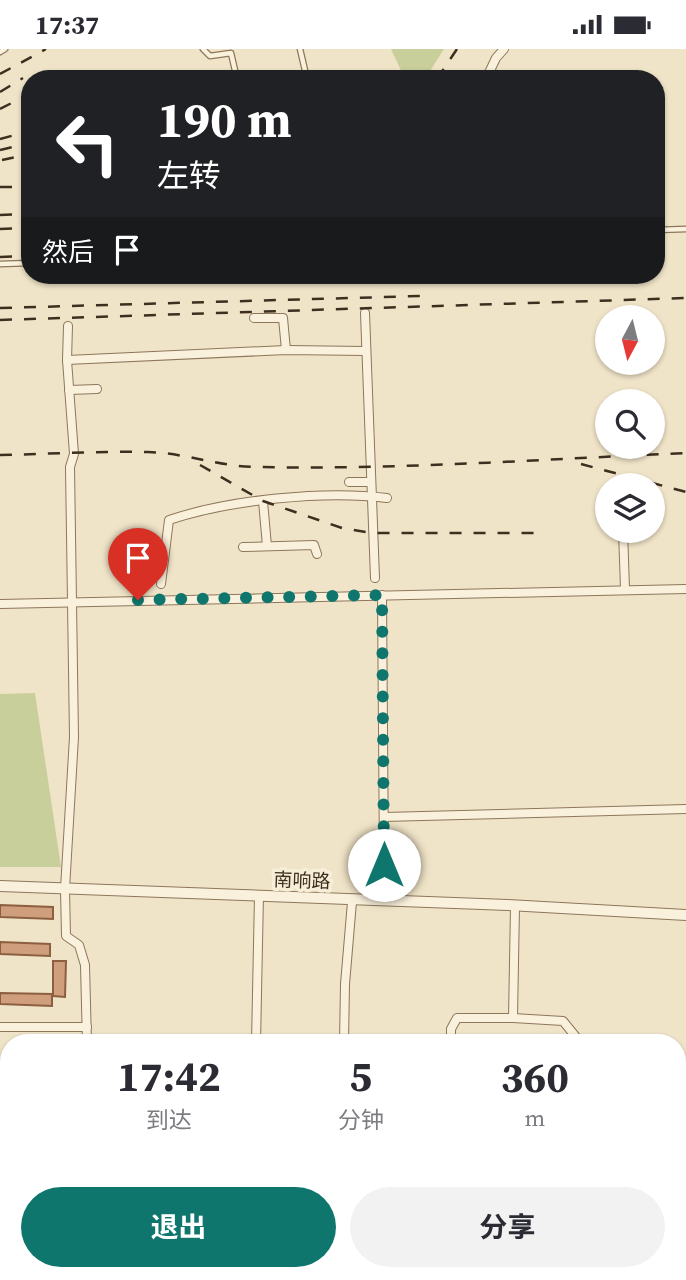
<!DOCTYPE html>
<html lang="zh">
<head>
<meta charset="utf-8">
<style>
	:root { --surface:#fff; --page:#f2f2f3; --text:#2b2b33; --muted:#7c7c81; --accent:#0f766e }
	body { margin:0; font-family:"Source Serif 4","Noto Sans SC",serif; background:var(--page); color:var(--text); height:100vh; display:flex; flex-direction:column; font-size:26px; white-space:nowrap }
	* { box-sizing:border-box; margin:0 }
	p { font-size:23px; color:var(--muted) }
	.icon { flex:none; width:38px; height:38px; fill:none; stroke:currentColor; stroke-width:2; stroke-linecap:round; stroke-linejoin:round }
	.map { position:relative; flex:1; overflow:hidden }
	.sheet { position:absolute; left:0px; top:985px; width:686px; height:247px; display:flex; flex-direction:column; background:var(--surface); border-radius:28px 28px 0 0; box-shadow:0 2px 5px #0004 }
	.sheet>* { flex:none }
	.hud { position:absolute; left:21px; top:21px; width:644px; height:214px; border-radius:28px; box-shadow:0 2px 5px #0004; background:#202124; color:#fff; overflow:hidden }
	.needle { width:46px; rotate:187deg }
	.tools { position:absolute; left:595px; top:256px; display:grid; gap:14px }
	.tools a { display:grid; place-items:center; width:70px; height:70px; border-radius:50%; background:var(--surface); box-shadow:0 2px 5px #0004; font-size:35px }
	.pin { position:absolute; display:grid; place-items:center; width:60px; height:60px; color:#fff; margin:-72px -30px; border-radius:50% 50% 50% 0; rotate:-45deg; box-shadow:0 0 7px #0007 }
	.pin .icon { rotate:45deg }
	.me { position:absolute; width:77px; margin:-38px; rotate:0deg; stroke-linejoin:round; filter:drop-shadow(0 0 5px #0008) }
	.turn { display:flex; align-items:center; gap:24px; height:147px; padding:0 21px; font-size:32px }
	.turn .icon { width:91px; height:91px; stroke-width:2.5 }
	.turn b { display:block; font-size:49px; line-height:60px }
	.then { display:flex; align-items:center; height:66px; padding:0 21px; background:#0003; gap:14px; font-size:26px }
	.eta { display:flex; justify-content:space-evenly; align-items:center; height:119px; text-align:center }
	.eta b { font-size:42px; font-weight:700; line-height:49px }
	.primary-button { display:flex; gap:14px; margin-top:auto; padding:14px 21px }
	.primary-button a { flex:1; height:80px; border-radius:42px; background:var(--accent); color:#fff; font-size:28px; font-weight:700; line-height:80px; text-align:center }
	.primary-button a+a { background:var(--page); color:var(--text) }
	.status { display:flex; justify-content:space-between; align-items:center; height:49px; padding:0 35px; background:var(--surface); direction:ltr }
	.status svg { height:19px; fill:currentColor }
	.map>svg:first-child { display:block }
</style>
</head>
<body>
<div class="status"><b>17:37</b><svg viewBox="0 0 49 12"><path d="M0 12V9h3v3zM5 12V6h3v6zM10 12V3h3v9zM15 12V0h3v12zM26 1h20v11H26zM47 4h2v5h-2z"/></svg></div>
<div class="map">
<svg width="686" height="1231" viewBox="0 0 686 1231">
	<rect width="100%" height="100%" fill="#f0e4c8"/>
	<g fill="#c9cf9b">
		<path d="M 391,0 L 444,0 L 425,30 L 405,30 Z"/>
		<path d="M 35,644 L 61,818 L 0,818 L 0,645 Z"/>
	</g>
	<g fill="#cf9f7d" stroke="#8d5f41" stroke-width="2">
		<path d="M 0,856 L 53,858 L 53,870 L 0,868 Z"/>
		<path d="M 0,893 L 50,895 L 50,907 L 0,905 Z"/>
		<path d="M 53,912 L 66,912 L 65,948 L 53,947 Z"/>
		<path d="M 0,944 L 52,945 L 52,957 L 0,955 Z"/>
	</g>
	<g fill="none" stroke-linecap="round" stroke-linejoin="round">
		<defs>
			<g id="service">
				<path d="M 203,0 L 210,7 L 231,4 L 237,30"/>
				<path d="M 300,0 L 307,30"/>
				<path d="M 0,3 L 5,0"/>
				<path d="M 656,181 L 686,180"/>
				<path d="M 0,215 L 30,214"/>
			</g>
			<g id="minor">
				<path d="M 486,30 L 496,9 L 504,0"/>
				<path d="M 365,264 L 375,529"/>
				<path d="M 254,269 L 283,269 L 286,301"/>
				<path d="M 68,277 L 67,311 L 74,405 L 70,418 L 74,688 L 65,840 L 66,887 L 79,896 L 85,916 L 87,994"/>
				<path d="M 67,311 L 286,301 L 366,302"/>
				<path d="M 69,341 L 97,340"/>
				<path d="M 349,433 L 369,433"/>
				<path d="M 263,452 L 267,497"/>
				<path d="M 623,481 L 625,540"/>
				<path d="M 243,498 L 314,496 L 317,505"/>
				<path d="M 161,535 L 169,471 C 229,451 323,441 387,449"/>
				<path d="M 382,546 L 384,816"/>
				<path d="M 0,555 L 686,540"/>
				<path d="M 384,768 L 686,760"/>
				<path d="M 513,969 L 563,972 L 576,988 L 576,994"/>
				<path d="M 0,978 L 87,978"/>
				<path d="M 256,994 L 259,846"/>
				<path d="M 344,994 L 345,935 L 352,853"/>
				<path d="M 451,994 L 451,980 L 457,969 L 513,969 L 515,857"/>
				<path d="M 677,1109 L 686,1109"/>
				<path d="M 0,1136 L 9,1136"/>
				<path d="M 439,1231 L 440,1223"/>
			</g>
			<path id="tertiary" d="M 0,837 L 508,856 L 686,866"/>
		</defs>
		<use href="#service" stroke="#8d765c" stroke-width="7"/>
		<use href="#minor" stroke="#8d765c" stroke-width="10"/>
		<use href="#tertiary" stroke="#8d765c" stroke-width="12"/>
		<use href="#service" stroke="#faf1dc" stroke-width="4.5"/>
		<use href="#minor" stroke="#faf1dc" stroke-width="8"/>
		<use href="#tertiary" stroke="#faf1dc" stroke-width="10"/>
		<g stroke="#3d2e20" stroke-width="2.5" stroke-dasharray="12 12" stroke-linecap="butt">
			<path d="M 0,25 L 46,0"/>
			<path d="M 437,30 L 457,0"/>
			<path d="M 0,43 L 23,29"/>
			<path d="M 0,60 L 29,45"/>
			<path d="M 0,90 L 30,82"/>
			<path d="M 0,101 L 30,94"/>
			<path d="M 2,111 L 30,105"/>
			<path d="M 0,138 L 30,138"/>
			<path d="M 0,166 L 30,165"/>
			<path d="M 0,180 L 30,179"/>
			<path d="M 0,208 L 30,207"/>
			<path d="M 0,259 L 420,247"/>
			<path d="M 0,271 L 686,249"/>
			<path d="M 0,406 C 49,405 99,402 148,403 C 186,404 220,418 258,418 C 400,421 544,410 686,404"/>
			<path d="M 581,415 L 686,443"/>
			<path d="M 200,416 L 263,452 L 342,479 L 371,484 L 545,484"/>
			<path d="M 677,1193 L 686,1189"/>
			<path d="M 607,1231 L 621,1223"/>
			<path d="M 664,1231 L 686,1218"/>
		</g>
	</g>
	<g fill="none" stroke-linecap="round" stroke-linejoin="round">
		<path stroke="#0f766e" stroke-width="12" stroke-dasharray="0 21.6" d="M 138,551 L 382,546 L 384,816"/>
	</g>
	<g text-anchor="middle" dominant-baseline="central" stroke-width="7" stroke-linejoin="round" paint-order="stroke">
		<g font-size="19" fill="#3d2e20" stroke="#f7eed8">
			<text transform="translate(302 831) rotate(2)">南响路</text>
		</g>
	</g>
</svg>
<div class="tools">
<a><svg class="needle" viewBox="-14 -14 28 28"><path d="M0-13l5 13h-10z" fill="#e53935"/><path d="M0 13l5-13h-10z" fill="#7c7c81"/></svg></a>
<a><svg class="icon" aria-label="search" viewBox="0 0 24 24"><circle cx="10" cy="10" r="6"/><path d="M15 15l6 6"/></svg></a>
<a><svg class="icon" aria-label="layers" viewBox="0 0 24 24"><path d="M12 4l9 5-9 5-9-5zM3 14l9 5 9-5"/></svg></a>
</div>
<div class="pin" style="left:138px;top:551px;background:#d93025"><svg class="icon" aria-label="arrive" viewBox="0 0 24 24"><path d="M6 21V4h12l-3 4 3 4H6"/></svg></div>
<svg class="me" style="left:384px;top:816px" viewBox="-20 -20 40 40"><circle r="19" fill="#fff"/><path d="M0-13L10 11 0 6-10 11z" fill="#0f766e"/></svg>
<div class="hud">
<div class="turn"><svg class="icon" aria-label="left" viewBox="0 0 24 24"><path d="M17 20v-9H6M10 6l-5 5 5 5"/></svg><div><b>190 m</b>左转</div></div>
<div class="then">然后<svg class="icon" aria-label="arrive" viewBox="0 0 24 24"><path d="M6 21V4h12l-3 4 3 4H6"/></svg></div>
</div>
<section class="sheet">
<div class="eta">
<div><b>17:42</b><p>到达</p></div>
<div><b>5</b><p>分钟</p></div>
<div><b>360</b><p>m</p></div>
</div>
<div class="primary-button"><a>退出</a><a>分享</a></div>
</section>
</div>
</body>
</html>
